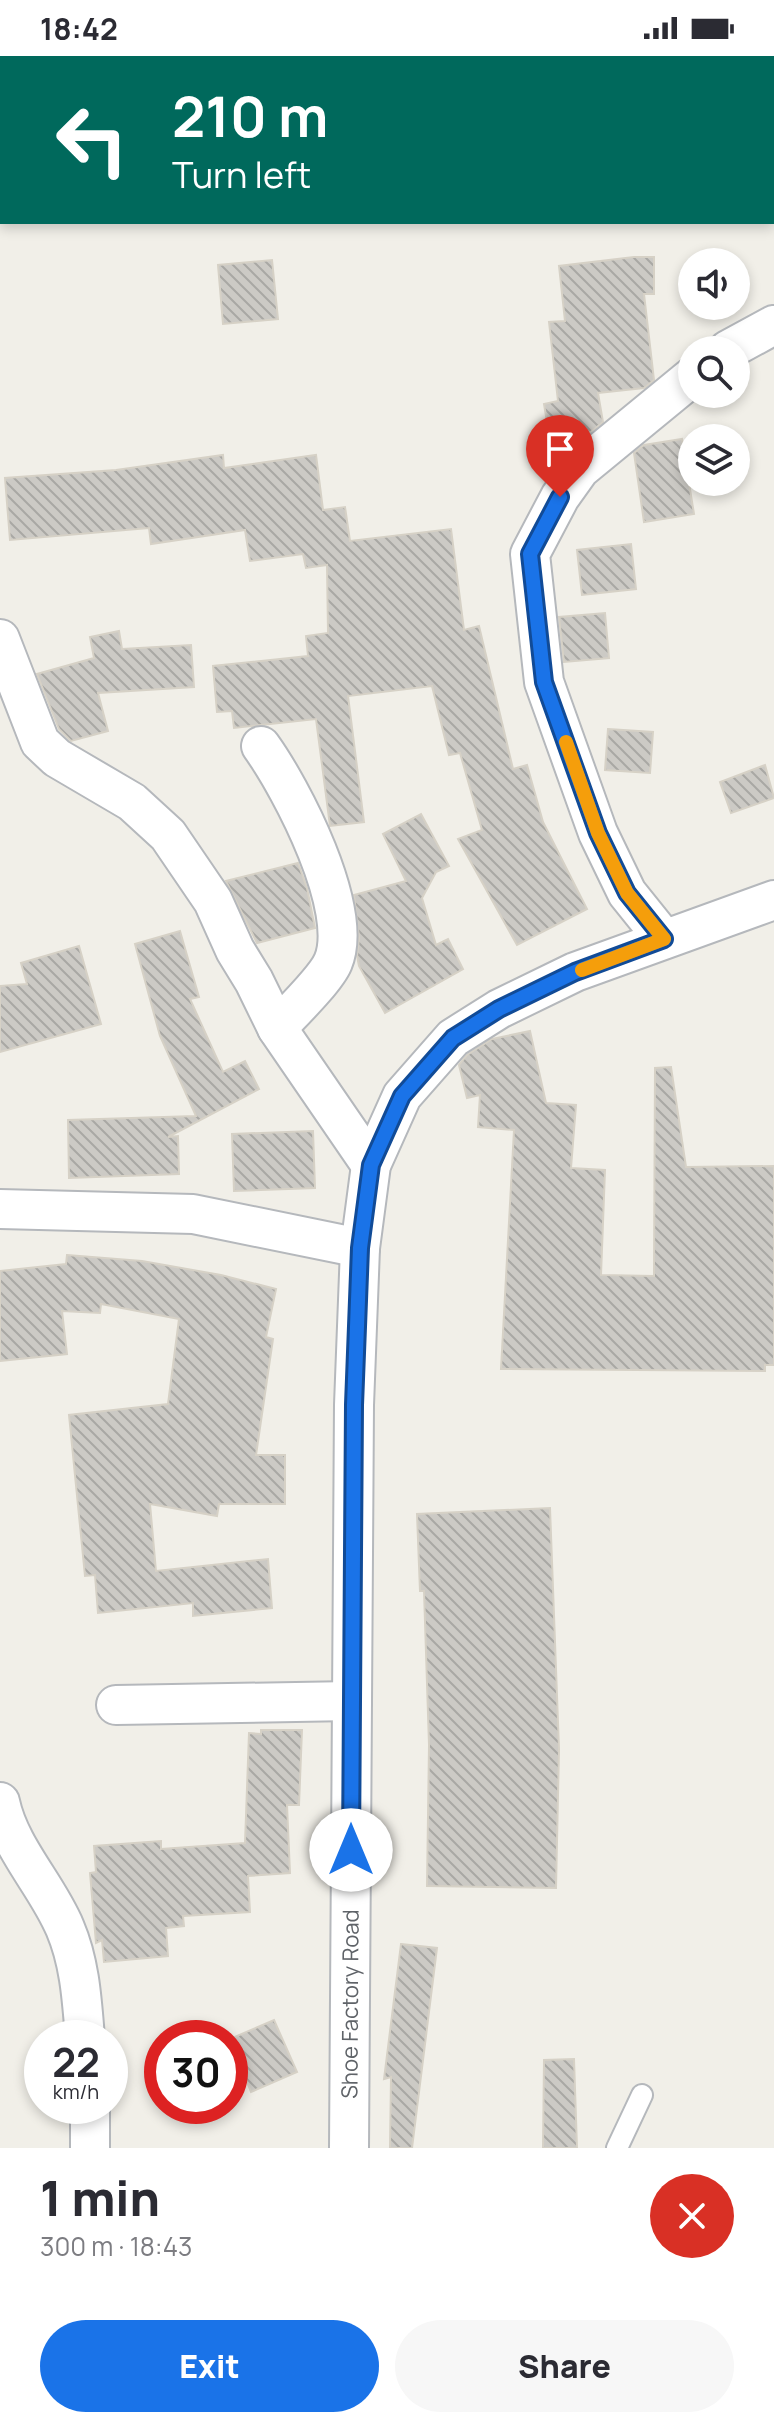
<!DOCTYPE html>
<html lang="en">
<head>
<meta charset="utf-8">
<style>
	:root { --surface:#fff; --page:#f7f7f7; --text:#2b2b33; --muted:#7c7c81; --accent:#1a73e8 }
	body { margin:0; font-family:Manrope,sans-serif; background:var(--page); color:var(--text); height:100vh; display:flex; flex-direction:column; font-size:30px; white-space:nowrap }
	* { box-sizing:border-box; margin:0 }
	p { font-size:26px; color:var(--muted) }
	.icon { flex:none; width:44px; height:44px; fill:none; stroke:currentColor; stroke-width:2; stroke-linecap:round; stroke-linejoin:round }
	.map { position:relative; height:2092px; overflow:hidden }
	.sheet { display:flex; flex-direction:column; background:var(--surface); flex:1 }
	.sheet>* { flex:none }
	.hud { position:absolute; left:0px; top:0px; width:774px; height:168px; box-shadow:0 4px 12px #0003; background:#00695c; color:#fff; overflow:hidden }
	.fabs { position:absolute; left:678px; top:192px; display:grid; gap:16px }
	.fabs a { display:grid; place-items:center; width:72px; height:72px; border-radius:50%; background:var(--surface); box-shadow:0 4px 12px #0003; font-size:40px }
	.speed { position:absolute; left:24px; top:1964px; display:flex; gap:16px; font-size:40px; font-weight:700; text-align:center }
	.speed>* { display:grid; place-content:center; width:104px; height:104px; border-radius:50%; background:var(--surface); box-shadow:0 4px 12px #0003; line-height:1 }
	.speed small { font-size:20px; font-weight:400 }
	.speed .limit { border:12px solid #d22; background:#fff; color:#111 }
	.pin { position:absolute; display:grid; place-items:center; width:68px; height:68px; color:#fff; margin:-82px -34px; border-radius:50% 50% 50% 0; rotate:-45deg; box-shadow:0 0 8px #0007 }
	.pin .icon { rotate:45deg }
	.me { position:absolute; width:88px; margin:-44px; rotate:0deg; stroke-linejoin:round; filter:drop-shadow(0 0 6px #0008) }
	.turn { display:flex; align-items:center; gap:28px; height:168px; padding:0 40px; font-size:36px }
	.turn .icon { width:104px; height:104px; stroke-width:2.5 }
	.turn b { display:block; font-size:56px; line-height:68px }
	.round { display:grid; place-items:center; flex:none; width:84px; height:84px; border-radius:42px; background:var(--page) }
	.summary { display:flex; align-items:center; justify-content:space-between; height:136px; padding:0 40px }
	h1 { font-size:48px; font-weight:800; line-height:60px }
	.primary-button { display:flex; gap:16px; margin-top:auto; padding:16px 40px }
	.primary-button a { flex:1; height:92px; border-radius:48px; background:var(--accent); color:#fff; font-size:32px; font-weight:800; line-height:92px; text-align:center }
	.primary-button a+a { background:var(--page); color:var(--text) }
	.status { display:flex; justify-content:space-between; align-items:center; height:56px; padding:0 40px; background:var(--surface); direction:ltr }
	.status svg { height:22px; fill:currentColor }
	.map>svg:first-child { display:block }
</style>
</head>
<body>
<div class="status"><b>18:42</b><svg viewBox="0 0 49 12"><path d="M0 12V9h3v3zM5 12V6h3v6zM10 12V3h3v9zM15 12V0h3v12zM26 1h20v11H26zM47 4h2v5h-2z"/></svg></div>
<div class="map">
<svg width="774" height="2092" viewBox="0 0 774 2092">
	<defs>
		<pattern id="building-back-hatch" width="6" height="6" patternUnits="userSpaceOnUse" patternTransform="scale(2)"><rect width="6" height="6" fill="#cccac5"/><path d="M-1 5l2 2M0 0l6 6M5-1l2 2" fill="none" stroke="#a9a8a4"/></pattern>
	</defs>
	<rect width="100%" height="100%" fill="#f1efe8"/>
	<g fill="url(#building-back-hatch)" stroke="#d6d1c6" stroke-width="2">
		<path d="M 634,201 L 654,201 L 654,238 L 644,238 L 654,324 L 644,332 L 598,337 L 603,366 L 568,395 L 552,397 L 544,348 L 558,345 L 549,266 L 565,265 L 559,210 Z"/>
		<path d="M 272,204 L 278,263 L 223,268 L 218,209 Z"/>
		<path d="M 682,383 L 694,458 L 644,466 L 634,397 L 644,389 Z"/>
		<path d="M 223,399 L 224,412 L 316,399 L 323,454 L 345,451 L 350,485 L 451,473 L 464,574 L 479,570 L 513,713 L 527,709 L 543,766 L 587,853 L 517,889 L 458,783 L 482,774 L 460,697 L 449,699 L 432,630 L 348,640 L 364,766 L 330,770 L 316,663 L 234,672 L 232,655 L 217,656 L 213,610 L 308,600 L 306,580 L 328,577 L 327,509 L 306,512 L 303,498 L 250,505 L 245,474 L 151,488 L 149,472 L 10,484 L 5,422 L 116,414 Z"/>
		<path d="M 631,488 L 636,533 L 582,539 L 577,494 Z"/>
		<path d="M 605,557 L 609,602 L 564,606 L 559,561 Z"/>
		<path d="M 119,575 L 122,593 L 191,589 L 194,631 L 98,637 L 108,675 L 71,685 L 59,673 L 37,618 L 94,602 L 90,581 Z"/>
		<path d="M 608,673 L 653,676 L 650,717 L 605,714 Z"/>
		<path d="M 765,709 L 774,742 L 731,757 L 720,726 Z"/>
		<path d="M 421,758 L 449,810 L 436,816 L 422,842 L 436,889 L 448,883 L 463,913 L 385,957 L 359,910 L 357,900 L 359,882 L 354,839 L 406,825 L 383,778 Z"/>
		<path d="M 298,807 L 307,832 L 315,872 L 257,887 L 226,825 Z"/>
		<path d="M 180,875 L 199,941 L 190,943 L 223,1016 L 245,1005 L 259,1033 L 168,1081 L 178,1080 L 179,1118 L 69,1122 L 68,1064 L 196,1060 L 160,980 L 135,888 Z"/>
		<path d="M 79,890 L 101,968 L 0,996 L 0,930 L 27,928 L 21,907 Z"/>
		<path d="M 530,975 L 546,1047 L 576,1049 L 571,1112 L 605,1114 L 601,1219 L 654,1220 L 655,1012 L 671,1011 L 686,1111 L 774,1110 L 774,1309 L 765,1309 L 765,1315 L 501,1313 L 514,1074 L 478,1071 L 480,1039 L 467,1042 L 459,1009 L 467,999 L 492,983 Z"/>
		<path d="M 313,1075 L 315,1132 L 234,1135 L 232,1078 Z"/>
		<path d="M 67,1199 L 142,1205 L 221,1219 L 276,1233 L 266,1281 L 273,1283 L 256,1399 L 285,1399 L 285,1448 L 219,1448 L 217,1460 L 150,1448 L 156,1515 L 268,1503 L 272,1552 L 193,1560 L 193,1547 L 98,1557 L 95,1519 L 85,1520 L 69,1359 L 168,1348 L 179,1263 L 101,1248 L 100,1257 L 62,1255 L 67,1298 L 0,1305 L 0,1215 L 66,1208 Z"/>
		<path d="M 550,1452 L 559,1693 L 556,1832 L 427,1830 L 429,1689 L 424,1535 L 420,1535 L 417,1458 Z"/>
		<path d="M 261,1674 L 302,1674 L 299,1749 L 287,1749 L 290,1817 L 248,1820 L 250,1856 L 183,1860 L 184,1870 L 166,1872 L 168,1900 L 104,1906 L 102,1884 L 96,1887 L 90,1817 L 96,1816 L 94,1790 L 161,1785 L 161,1793 L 245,1787 L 249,1677 L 261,1678 Z"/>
		<path d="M 401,1888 L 437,1892 L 412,2092 L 390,2092 L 391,2021 L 384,2023 Z"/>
		<path d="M 274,1964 L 297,2016 L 251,2036 L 230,1983 Z"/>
		<path d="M 574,2003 L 577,2092 L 543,2092 L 544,2004 Z"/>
	</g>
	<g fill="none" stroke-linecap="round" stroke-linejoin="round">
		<defs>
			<path id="service" d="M 617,2092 L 642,2039"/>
			<g id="minor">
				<path d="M 728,294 L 774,269"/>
				<path d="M 0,583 L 40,686 L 57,702 L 132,746 L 168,779 L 213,845 L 235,894 L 254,925 L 277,972 L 371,1109"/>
				<path d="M 261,690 C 292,733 355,854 333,906 C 326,923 291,957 277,972"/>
				<path d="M 664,883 L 627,837 L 598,777 L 544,626 L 530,498 L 560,441 L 580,413 L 692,321"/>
				<path d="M 0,1153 L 193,1158 L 360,1192"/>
				<path d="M 116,1649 L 352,1645"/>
				<path d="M 0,1746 C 10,1793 47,1829 65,1872 C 80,1907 82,1945 85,1982"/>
				<path d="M 90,2050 L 90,2092"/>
				<path id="s1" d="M 349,2092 L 354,1349 L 360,1192 L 371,1109 L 402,1040 L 453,982 L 499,953 L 575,916 L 774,844"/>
			</g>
		</defs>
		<use href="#service" stroke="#b5b8bc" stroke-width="24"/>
		<use href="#minor" stroke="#b5b8bc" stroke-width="42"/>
		<use href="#service" stroke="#fff" stroke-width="20"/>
		<use href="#minor" stroke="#fff" stroke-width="38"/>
	</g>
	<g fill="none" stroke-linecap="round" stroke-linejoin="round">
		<defs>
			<path id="route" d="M 351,1794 L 354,1349 L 360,1192 L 371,1109 L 402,1040 L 453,982 L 499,953 L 575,916 L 664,883 L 627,837 L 598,777 L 544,626 L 530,498 L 560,441"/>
		</defs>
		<use href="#route" stroke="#114b97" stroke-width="20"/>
		<use href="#route" stroke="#1a73e8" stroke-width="14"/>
		<path stroke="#f59e0b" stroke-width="14" d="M 566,686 L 598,777 L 627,837 L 664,883 L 582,914"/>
	</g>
	<g text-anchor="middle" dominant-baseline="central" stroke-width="6" stroke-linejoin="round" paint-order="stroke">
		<g font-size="22" fill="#5f6368" stroke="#fff">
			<text stroke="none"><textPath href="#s1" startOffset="144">Shoe Factory Road</textPath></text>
		</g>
	</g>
</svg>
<div class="fabs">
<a><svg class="icon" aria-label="sound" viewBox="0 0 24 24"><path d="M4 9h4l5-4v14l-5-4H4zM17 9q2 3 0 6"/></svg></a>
<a><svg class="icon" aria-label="search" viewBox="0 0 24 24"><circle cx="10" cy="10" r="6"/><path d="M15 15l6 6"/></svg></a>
<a><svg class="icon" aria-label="layers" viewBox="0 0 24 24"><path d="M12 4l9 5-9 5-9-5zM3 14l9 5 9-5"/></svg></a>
</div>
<div class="speed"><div>22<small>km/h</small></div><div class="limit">30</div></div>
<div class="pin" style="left:560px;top:441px;background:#d93025"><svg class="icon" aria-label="arrive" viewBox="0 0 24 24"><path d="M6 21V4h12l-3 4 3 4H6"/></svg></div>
<svg class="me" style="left:351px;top:1794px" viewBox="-20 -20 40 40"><circle r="19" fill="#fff"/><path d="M0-13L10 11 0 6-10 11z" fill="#1a73e8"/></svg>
<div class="hud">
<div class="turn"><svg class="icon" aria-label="left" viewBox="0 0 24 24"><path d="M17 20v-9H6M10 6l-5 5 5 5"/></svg><div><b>210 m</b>Turn left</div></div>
</div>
</div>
<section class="sheet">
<div class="summary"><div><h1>1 min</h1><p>300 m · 18:43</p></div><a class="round" style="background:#d93025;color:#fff"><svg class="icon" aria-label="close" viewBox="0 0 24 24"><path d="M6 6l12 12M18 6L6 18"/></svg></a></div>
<div class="primary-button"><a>Exit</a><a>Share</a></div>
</section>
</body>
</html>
